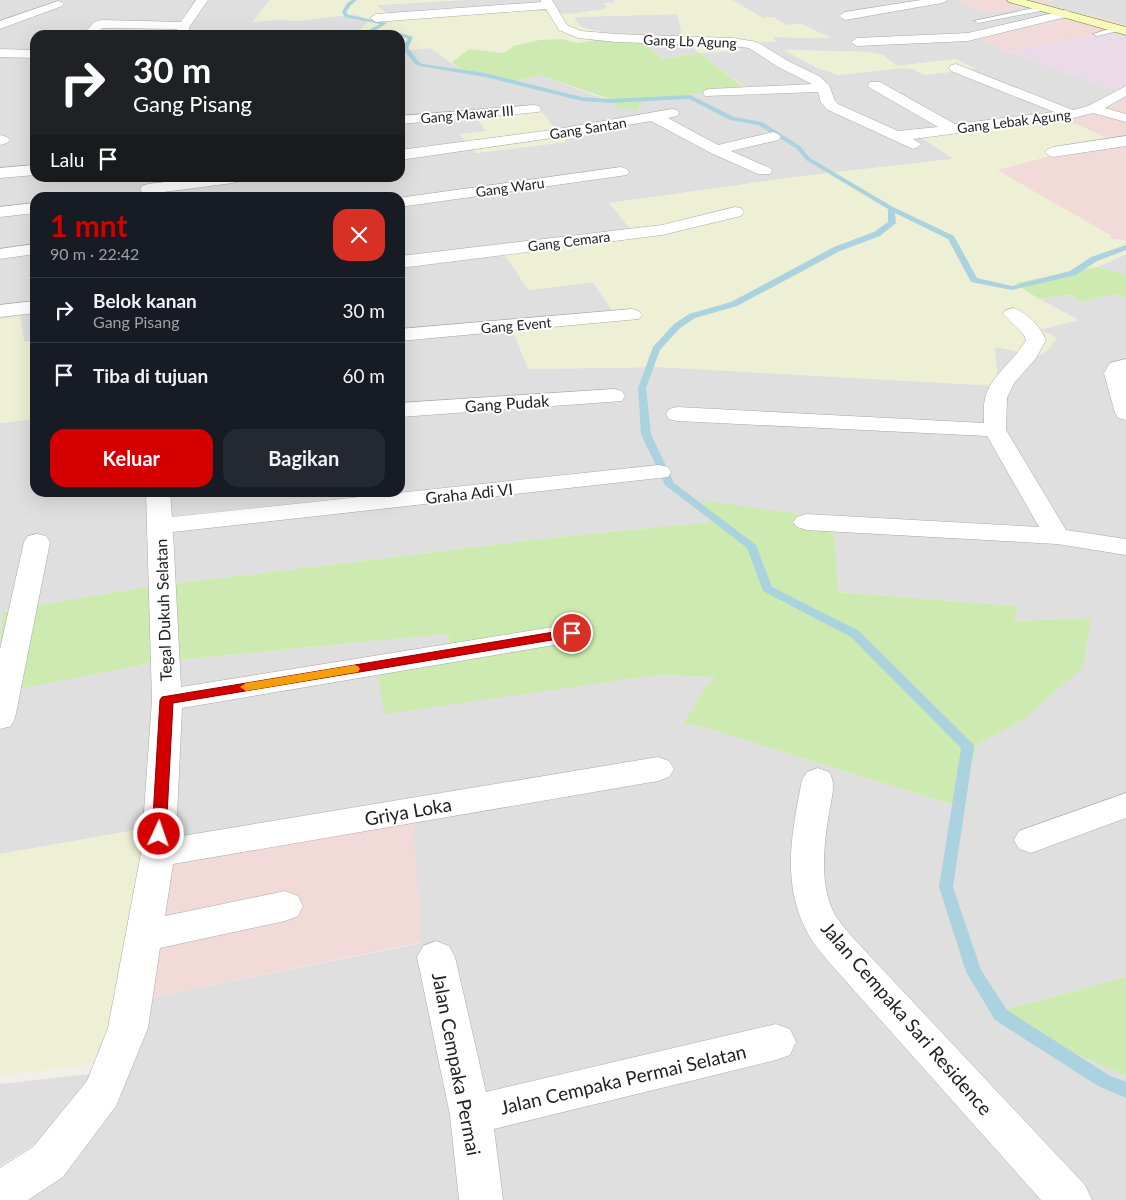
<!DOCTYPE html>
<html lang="id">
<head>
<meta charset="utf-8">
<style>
	:root { --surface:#171b24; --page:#242831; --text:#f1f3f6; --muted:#9ea1a6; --line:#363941; --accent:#d40000 }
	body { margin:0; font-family:Lato,sans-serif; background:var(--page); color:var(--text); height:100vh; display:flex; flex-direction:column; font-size:19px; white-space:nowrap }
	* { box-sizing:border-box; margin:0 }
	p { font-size:16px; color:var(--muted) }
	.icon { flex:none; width:28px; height:28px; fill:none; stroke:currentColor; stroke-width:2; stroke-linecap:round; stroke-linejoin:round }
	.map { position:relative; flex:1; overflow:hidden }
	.details { position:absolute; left:30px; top:192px; width:375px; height:305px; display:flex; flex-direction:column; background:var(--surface); border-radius:15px; box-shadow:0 5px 20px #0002 }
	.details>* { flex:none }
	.banner { position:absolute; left:30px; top:30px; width:375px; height:152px; border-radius:15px; box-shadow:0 5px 20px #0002; background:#202124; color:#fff; overflow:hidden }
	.pin { position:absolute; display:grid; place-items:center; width:42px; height:42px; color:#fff; margin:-21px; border:2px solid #fff; border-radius:50%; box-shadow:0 1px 5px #0007 }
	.me { position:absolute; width:55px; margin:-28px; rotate:3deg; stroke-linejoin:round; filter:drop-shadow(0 0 4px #0008) }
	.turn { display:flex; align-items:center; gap:18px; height:105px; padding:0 20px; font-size:22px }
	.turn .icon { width:65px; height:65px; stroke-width:2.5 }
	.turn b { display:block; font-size:35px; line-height:42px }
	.then { display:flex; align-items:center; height:48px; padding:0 20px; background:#0003; gap:10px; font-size:19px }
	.round { display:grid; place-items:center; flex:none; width:52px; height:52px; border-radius:15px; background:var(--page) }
	.summary { display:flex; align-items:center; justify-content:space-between; height:85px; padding:0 20px }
	h1 { font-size:30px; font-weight:700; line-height:38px; color:var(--accent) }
	.primary-button { display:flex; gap:10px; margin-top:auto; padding:10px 20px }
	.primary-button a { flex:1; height:58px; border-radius:15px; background:var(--accent); color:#fff; font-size:20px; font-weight:700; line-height:58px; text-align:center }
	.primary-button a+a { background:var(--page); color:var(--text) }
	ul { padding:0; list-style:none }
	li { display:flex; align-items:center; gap:15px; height:65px; padding:0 20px; border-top:1px solid var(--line) }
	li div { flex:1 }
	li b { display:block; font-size:19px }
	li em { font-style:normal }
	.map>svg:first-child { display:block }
</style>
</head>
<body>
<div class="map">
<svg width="1126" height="1200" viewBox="0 0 1126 1200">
	<rect width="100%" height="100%" fill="#f2efe9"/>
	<g fill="#e0dfdf" fill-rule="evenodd">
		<path d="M 0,0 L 270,0 L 253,22 L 280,19 L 295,21 L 357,14 L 368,22 L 359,31 L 364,35 L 35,35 L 35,178 L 400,178 L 400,50 L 430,48 L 463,71 L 508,83 L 539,75 L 638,111 L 639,105 L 649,100 L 744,86 L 699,53 L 663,59 L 637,38 L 616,36 L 581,27 L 573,17 L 677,14 L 683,39 L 742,50 L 729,43 L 770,37 L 830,38 L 802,24 L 786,25 L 773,17 L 763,18 L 732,0 L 967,0 L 957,2 L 990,13 L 1054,0 L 1126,0 L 1126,25 L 1090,14 L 980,38 L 1008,52 L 1126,94 L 1126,99 L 1109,108 L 1060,117 L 915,133 L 954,159 L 803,176 L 610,203 L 634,234 L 528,290 L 593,282 L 616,315 L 528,369 L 656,367 L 995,347 L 1039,330 L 1078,320 L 1039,299 L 1071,295 L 1081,302 L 1116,294 L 1126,299 L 1126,977 L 1000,1011 L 1056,1045 L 1126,1076 L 1126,1200 L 12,1200 L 69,1167 L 134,1001 L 421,943 L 154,841 L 142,829 L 0,854 L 0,693 L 156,662 L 448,634 L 451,660 L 656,675 L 717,677 L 704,689 L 683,723 L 709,729 L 960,807 L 977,745 L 1023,720 L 1090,618 L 1013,621 L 1017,606 L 838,592 L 701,500 L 711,522 L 558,537 L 146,587 L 3,611 L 0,641 L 0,423 L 35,419 L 35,492 L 400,492 L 400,198 L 35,198 L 35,341 L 24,342 L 20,316 L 0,319 ZM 785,50 L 867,52 L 883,55 L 897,66 L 956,59 L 975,69 L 924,75 L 913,69 L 901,68 L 838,75 ZM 539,109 L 566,142 L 476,153 L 461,135 L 487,131 L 475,116 Z"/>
		<path d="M 465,0 L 613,0 L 617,3 L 604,4 L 608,7 L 600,10 L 571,14 L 392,17 L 375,5 Z"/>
		<path d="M 1126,254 L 1126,275 L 1097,267 Z"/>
		<path d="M 99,1073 L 45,1138 L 0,1166 L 0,1084 Z"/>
	</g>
	<g fill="#f2dad9">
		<path d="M 967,0 L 1054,0 L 990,13 L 956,2 Z"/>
		<path d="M 1090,14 L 1126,25 L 1126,28 L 1008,52 L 980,38 Z"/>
		<path d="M 1126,99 L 1126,142 L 1119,143 L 1126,147 L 1126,241 L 1107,238 L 996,170 L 1057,154 L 1117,143 L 1060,117 L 1109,108 Z"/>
		<path d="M 412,810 L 422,942 L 134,1001 L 154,841 Z"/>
	</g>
	<path fill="#ebdbe8" d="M 1126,28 L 1126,94 L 1008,52 Z"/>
	<g fill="#eef0d5">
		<path d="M 270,0 L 465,0 L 376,5 L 392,17 L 532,10 L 571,14 L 600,10 L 608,7 L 604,3 L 616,2 L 613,0 L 732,0 L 763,18 L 773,17 L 786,25 L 802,24 L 831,38 L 772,37 L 777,42 L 730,43 L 743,51 L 699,53 L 683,39 L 677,14 L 574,17 L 581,27 L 616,36 L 578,43 L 561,39 L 513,46 L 504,53 L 469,49 L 452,62 L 430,48 L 401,51 L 400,35 L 364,35 L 358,31 L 368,22 L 357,14 L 295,21 L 280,19 L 253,22 Z"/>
		<path d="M 784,50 L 867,52 L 883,55 L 897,66 L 956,59 L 975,69 L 924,75 L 913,69 L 901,68 L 838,75 L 817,68 Z"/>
		<path d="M 539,109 L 566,142 L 476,153 L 460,134 L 486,131 L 474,115 Z"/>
		<path d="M 1060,117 L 1118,143 L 1126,142 L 1126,147 L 1118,143 L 1057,154 L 997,170 L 1112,236 L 1109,238 L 1126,241 L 1126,254 L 1097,267 L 1015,283 L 1039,299 L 1079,320 L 1040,329 L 1057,338 L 1047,351 L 1038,356 L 995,347 L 998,386 L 656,367 L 528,369 L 511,326 L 615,315 L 593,282 L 528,290 L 502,250 L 634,233 L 609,203 L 803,176 L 953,159 L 914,132 Z"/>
		<path d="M 20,316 L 24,342 L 35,341 L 35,419 L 0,423 L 0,319 Z"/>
		<path d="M 142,829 L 154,841 L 126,1060 L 0,1075 L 0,854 Z"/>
	</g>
	<g fill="#cdebb0">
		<path d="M 616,36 L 637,38 L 663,59 L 699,53 L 744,87 L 649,100 L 639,105 L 638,111 L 617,107 L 612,100 L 539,75 L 508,83 L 463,71 L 452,62 L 469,49 L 504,53 L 513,46 L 540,40 L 561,39 L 578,43 Z"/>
		<path d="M 1097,267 L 1126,275 L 1126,299 L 1116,294 L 1081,302 L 1071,295 L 1039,299 L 1015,283 Z"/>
		<path d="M 701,500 L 833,519 L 838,592 L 1018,606 L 1014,621 L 1091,618 L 1083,667 L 1023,720 L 977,745 L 960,807 L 709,729 L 683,723 L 704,689 L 716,677 L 656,675 L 384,714 L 377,666 L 451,660 L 448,634 L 156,662 L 0,693 L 0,641 L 3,611 L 146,587 L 558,537 L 710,522 Z"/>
		<path d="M 1126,977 L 1126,1076 L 1056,1045 L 1000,1011 Z"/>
	</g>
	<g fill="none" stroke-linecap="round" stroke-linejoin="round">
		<path fill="#aad3df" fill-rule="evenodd" d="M 352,0 L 357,0 L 351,5 L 346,12 L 349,15 L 387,23 L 373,32 L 400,33 L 413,37 L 408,48 L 419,62 L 423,64 L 485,73 L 582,97 L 610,99 L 690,95 L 734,117 L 762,122 L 800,146 L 810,158 L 893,207 L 954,236 L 977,278 L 1012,286 L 1070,271 L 1091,257 L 1126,245 L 1126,250 L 1097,261 L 1076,275 L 1012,290 L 971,282 L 948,239 L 895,213 L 896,223 L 880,236 L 840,251 L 737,306 L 695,318 L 680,328 L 660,350 L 646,388 L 651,434 L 674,483 L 756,545 L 772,587 L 859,631 L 973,744 L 974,747 L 953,887 L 981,970 L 1007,1010 L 1110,1076 L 1126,1082 L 1126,1098 L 1098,1086 L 995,1020 L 966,972 L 939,887 L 961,748 L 851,637 L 763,591 L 747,548 L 665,485 L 641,434 L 638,388 L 653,347 L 674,324 L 689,314 L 731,302 L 834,247 L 874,232 L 888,222 L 888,209 L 806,160 L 796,148 L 758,125 L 730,120 L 689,99 L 610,103 L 582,101 L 485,77 L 420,66 L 415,64 L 402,48 L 408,39 L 400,35 L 365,34 L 365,32 L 380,24 L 345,17 L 342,12 L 347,3 Z"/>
		<defs>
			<g id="lane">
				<path d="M 1043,6 L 1046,6 L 1046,10 L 978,23 L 974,21 Z"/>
				<path d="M 1119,26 L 1123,28 L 1122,30 L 1097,36 L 1093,34 Z"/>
			</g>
			<g id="street">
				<path d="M 196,0 L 208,0 L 190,26 L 187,35 L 175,35 L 177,29 L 102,28 L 96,35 L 83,35 L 94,22 L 101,20 L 181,22 Z"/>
				<path d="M 540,0 L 552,0 L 567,25 L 581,31 L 616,34 L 733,38 L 757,42 L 788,61 L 819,76 L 829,85 L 835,101 L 838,104 L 898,131 L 938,127 L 870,88 L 868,85 L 870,82 L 880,82 L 955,124 L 1054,112 L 951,71 L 949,68 L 951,65 L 956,64 L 1073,110 L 1088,106 L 1126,86 L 1126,96 L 1105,108 L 1126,114 L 1126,122 L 1093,113 L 1073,118 L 913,139 L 921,144 L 918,147 L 913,149 L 828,110 L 821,103 L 818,92 L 705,96 L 703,93 L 705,90 L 710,89 L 812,84 L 778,67 L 749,48 L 733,46 L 616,42 L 578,38 L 559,30 L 546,9 L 376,22 L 370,18 L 376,14 L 542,2 Z"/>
				<path d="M 921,0 L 948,0 L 942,3 L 845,20 L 839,16 L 845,12 Z"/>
				<path d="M 58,1 L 62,2 L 64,4 L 62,6 L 0,29 L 0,21 Z"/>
				<path d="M 1066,10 L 1070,12 L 1072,14 L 1070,16 L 968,41 L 857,46 L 851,42 L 857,38 L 968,33 Z"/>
				<path d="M 0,49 L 35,50 L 35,58 L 0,57 Z"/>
				<path d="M 534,105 L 539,106 L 541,109 L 539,112 L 400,124 L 400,116 Z"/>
				<path d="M 672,109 L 677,110 L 679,113 L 677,116 L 668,118 L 718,145 L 773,132 L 778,134 L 781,137 L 778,140 L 731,151 L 770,168 L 772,171 L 770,174 L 758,174 L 711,153 L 651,121 L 552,138 L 400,160 L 400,150 L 552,130 Z"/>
				<path d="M 0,135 L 7,137 L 10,140 L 7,143 L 0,145 Z"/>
				<path d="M 1126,136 L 1126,146 L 1053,157 L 1048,155 L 1045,152 L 1048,149 L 1053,147 Z"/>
				<path d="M 35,165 L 35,175 L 0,178 L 0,168 Z"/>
				<path d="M 621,167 L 627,169 L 629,172 L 627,175 L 400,207 L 400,198 L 398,198 Z"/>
				<path d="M 199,178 L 241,178 L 239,181 L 233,183 L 148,194 L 142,192 L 140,189 L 142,186 L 148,184 Z"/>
				<path d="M 35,203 L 35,213 L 0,217 L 0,207 Z"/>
				<path d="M 735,207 L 741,208 L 744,212 L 741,216 L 662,235 L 400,268 L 400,256 L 662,225 Z"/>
				<path d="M 35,244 L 35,254 L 0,259 L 0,249 Z"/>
				<path d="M 35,301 L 35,313 L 0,317 L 0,305 Z"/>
				<path d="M 1013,308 C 1027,312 1041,327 1046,340 L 1036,358 L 1014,383 L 1007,398 L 1006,430 L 1066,530 L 1126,539 L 1126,555 L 1057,544 L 806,530 L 797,527 L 793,522 L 797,517 L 806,514 L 1039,527 L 987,436 L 677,421 L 669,419 L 666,414 L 669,409 L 677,407 L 984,423 C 984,415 983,406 985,399 C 990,375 1015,361 1026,340 L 1024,335 L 1003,314 L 1006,310 Z"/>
				<path d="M 632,309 L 639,311 L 642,315 L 639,319 L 400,341 L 400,329 Z"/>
				<path d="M 1126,359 L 1126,420 L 1118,418 L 1115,413 L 1104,373 L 1110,363 Z"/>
				<path d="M 614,389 L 622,391 L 625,396 L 622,401 L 400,417 L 400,403 Z"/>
				<path d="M 659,465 L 668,467 L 671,472 L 668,477 L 173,532 L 181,687 L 572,624 L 582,626 L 586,633 L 582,640 L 572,642 L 182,708 L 176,837 L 658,757 L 669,761 L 674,769 L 669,777 L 658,781 L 173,864 L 165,916 L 285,891 L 298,896 L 303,906 L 298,916 L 285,921 L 160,948 L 148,1028 L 116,1106 L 63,1177 L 28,1200 L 0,1200 L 0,1168 L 33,1147 L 87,1081 L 108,1028 L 141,853 L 152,700 L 146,492 L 170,492 L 172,517 Z"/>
				<path d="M 37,534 L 46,536 L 50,542 L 15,718 L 11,726 L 0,729 L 0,649 L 24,542 L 28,536 Z"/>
				<path d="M 818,768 L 829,772 C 837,784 831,799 829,813 C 824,845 819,883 834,913 C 839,922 847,930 853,938 L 1085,1185 L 1092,1200 L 1041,1200 L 827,960 C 820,951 812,942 807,932 C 781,882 792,832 802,780 L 807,772 Z"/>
				<path d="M 1126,793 L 1126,818 L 1031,853 L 1019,849 L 1014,840 L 1019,831 Z"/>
				<path d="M 436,941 L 449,946 L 455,957 L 486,1092 L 776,1024 L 790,1029 L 796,1042 L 790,1055 L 776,1060 L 494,1129 L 503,1200 L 459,1200 L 450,1115 L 417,957 L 423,946 Z"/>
			</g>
			<path id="secondary" d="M 1007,0 L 1026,0 L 1126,27 L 1126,35 L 1009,2 Z"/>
		</defs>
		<use href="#lane" stroke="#a9a9a9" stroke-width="1"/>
		<use href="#street" stroke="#a9a9a9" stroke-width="1"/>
		<use href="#secondary" stroke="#707d05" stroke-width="1"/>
		<use href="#lane" fill="#fff" fill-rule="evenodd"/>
		<use href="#street" fill="#fff" fill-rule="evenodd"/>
		<use href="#secondary" fill="#f7fabf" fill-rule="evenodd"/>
	</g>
	<path fill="#d40000" stroke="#8a0000" d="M 572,629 L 577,633 L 576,636 L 173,703 L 166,834 L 164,838 L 159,839 L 154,838 L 152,834 L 160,700 L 162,697 Z"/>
	<path fill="#f59e0b" d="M 354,665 L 358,666 L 360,669 L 358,672 L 246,691 L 240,687 L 246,683 Z"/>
	<g text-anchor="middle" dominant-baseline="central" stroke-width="4" stroke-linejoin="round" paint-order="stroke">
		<g font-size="14" fill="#222" stroke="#fff">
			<text transform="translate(690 41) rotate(2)">Gang Lb Agung</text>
			<text transform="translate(467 114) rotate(-5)">Gang Mawar III</text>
			<text transform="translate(1014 121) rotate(-7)">Gang Lebak Agung</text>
			<text transform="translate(588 128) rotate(-9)">Gang Santan</text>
			<text transform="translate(510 187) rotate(-8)">Gang Waru</text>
			<text transform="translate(569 241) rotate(-7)">Gang Cemara</text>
			<text transform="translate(516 325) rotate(-5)">Gang Event</text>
		</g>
		<g font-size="16" fill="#222" stroke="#fff">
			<text transform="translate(507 403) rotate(-4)">Gang Pudak</text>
			<text transform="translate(469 493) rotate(-6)">Graha Adi VI</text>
			<text transform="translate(163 610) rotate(-92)">Tegal Dukuh Selatan</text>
		</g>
		<g font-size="19" fill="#222" stroke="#fff">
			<text transform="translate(408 811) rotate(-10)">Griya Loka</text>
			<text transform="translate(907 1018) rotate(49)">Jalan Cempaka Sari Residence</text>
			<text transform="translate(457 1064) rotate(79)">Jalan Cempaka Permai</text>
			<text transform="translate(623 1079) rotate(-13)">Jalan Cempaka Permai Selatan</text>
		</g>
	</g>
</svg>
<div class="pin" style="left:572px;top:633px;background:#d93025"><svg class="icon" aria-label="arrive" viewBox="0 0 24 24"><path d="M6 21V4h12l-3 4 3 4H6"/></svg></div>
<svg class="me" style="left:159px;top:834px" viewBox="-20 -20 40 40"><circle r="17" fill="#d40000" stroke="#fff" stroke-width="3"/><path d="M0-11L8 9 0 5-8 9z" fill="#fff"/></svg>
<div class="banner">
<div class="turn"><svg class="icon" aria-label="right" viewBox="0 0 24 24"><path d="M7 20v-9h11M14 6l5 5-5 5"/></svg><div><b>30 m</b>Gang Pisang</div></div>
<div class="then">Lalu<svg class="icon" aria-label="arrive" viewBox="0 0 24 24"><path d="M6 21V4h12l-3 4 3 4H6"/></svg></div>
</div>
<section class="details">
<div class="summary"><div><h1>1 mnt</h1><p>90 m · 22:42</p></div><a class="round" style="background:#d93025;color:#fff"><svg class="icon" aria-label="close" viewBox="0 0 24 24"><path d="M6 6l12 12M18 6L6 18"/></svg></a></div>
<ul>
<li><svg class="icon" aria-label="right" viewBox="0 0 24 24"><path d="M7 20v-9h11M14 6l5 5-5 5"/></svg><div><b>Belok kanan</b><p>Gang Pisang</p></div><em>30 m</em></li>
<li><svg class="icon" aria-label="arrive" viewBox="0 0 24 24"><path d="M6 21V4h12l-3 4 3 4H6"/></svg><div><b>Tiba di tujuan</b></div><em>60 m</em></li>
</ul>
<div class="primary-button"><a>Keluar</a><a>Bagikan</a></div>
</section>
</div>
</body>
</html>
